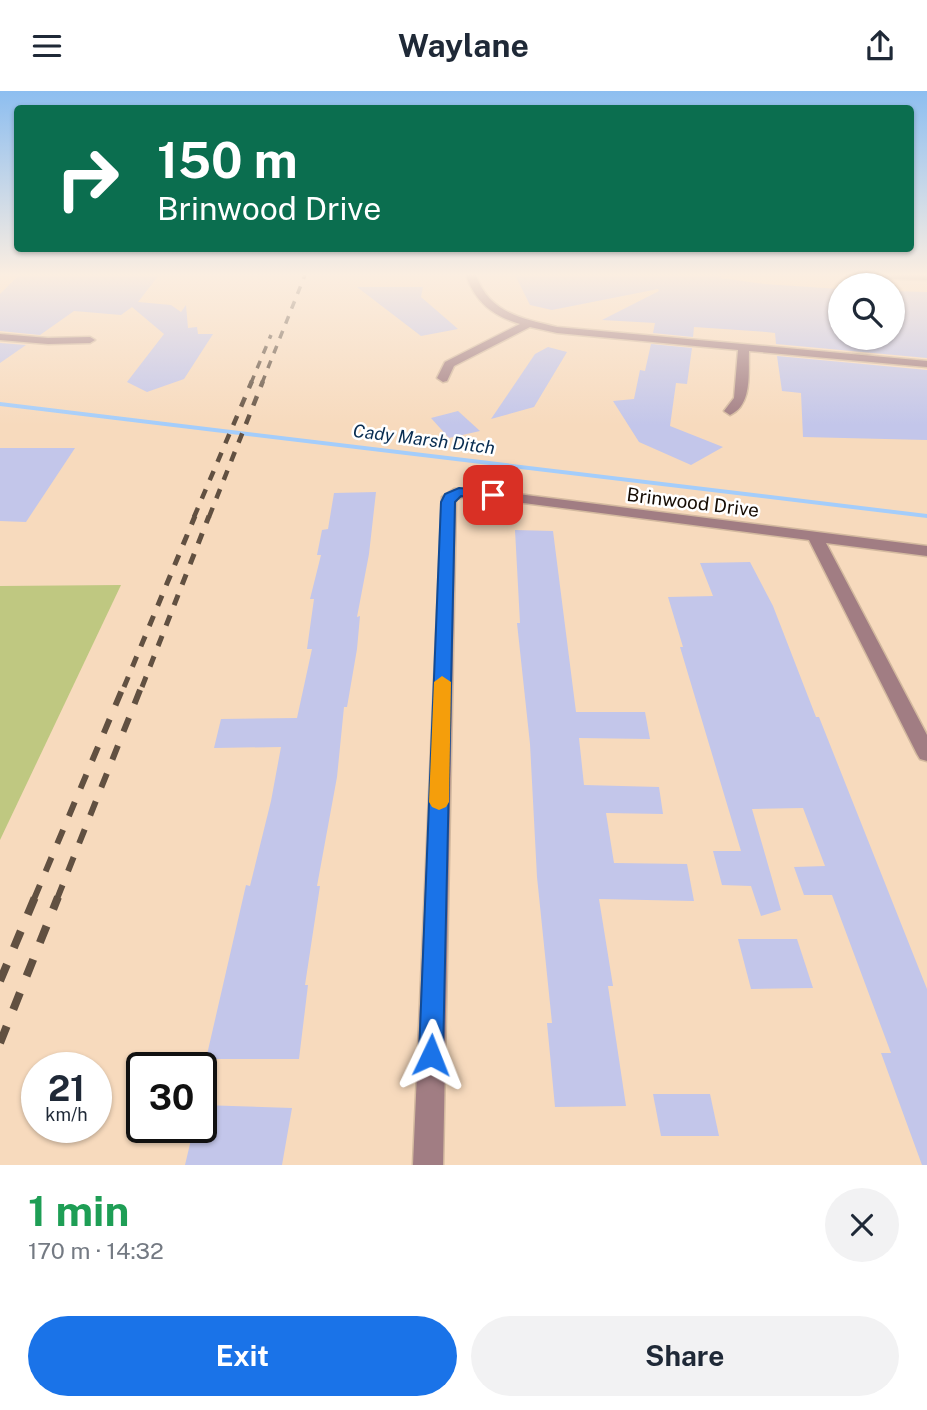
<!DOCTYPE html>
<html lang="en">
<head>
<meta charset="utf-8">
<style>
	:root { --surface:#fff; --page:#f2f2f3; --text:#1f2937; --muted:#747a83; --accent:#1a73e8 }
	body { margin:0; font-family:"Public Sans",sans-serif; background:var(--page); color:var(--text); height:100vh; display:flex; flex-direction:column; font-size:26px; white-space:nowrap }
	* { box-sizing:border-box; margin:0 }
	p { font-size:23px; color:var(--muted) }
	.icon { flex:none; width:38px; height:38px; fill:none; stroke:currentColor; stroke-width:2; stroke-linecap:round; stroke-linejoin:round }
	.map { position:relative; height:1074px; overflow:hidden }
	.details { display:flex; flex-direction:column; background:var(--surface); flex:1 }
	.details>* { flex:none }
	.guide { position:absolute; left:14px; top:14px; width:900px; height:147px; border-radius:7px; box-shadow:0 2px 5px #0004; background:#0b6e4f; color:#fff; overflow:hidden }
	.fabs { position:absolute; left:828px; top:182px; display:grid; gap:14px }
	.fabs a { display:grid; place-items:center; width:77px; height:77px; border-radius:50%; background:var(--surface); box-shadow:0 2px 5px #0004; font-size:35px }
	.speed { position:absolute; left:21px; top:961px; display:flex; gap:14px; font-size:35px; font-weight:700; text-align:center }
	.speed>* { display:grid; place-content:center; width:91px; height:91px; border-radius:50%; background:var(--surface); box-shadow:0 2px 5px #0004; line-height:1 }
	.speed small { font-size:18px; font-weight:400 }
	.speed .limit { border:4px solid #111; border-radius:10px; background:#fff; color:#111 }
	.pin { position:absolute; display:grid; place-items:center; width:60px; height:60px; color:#fff; margin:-30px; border-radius:14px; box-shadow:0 4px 10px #0006 }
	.me { position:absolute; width:77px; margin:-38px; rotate:2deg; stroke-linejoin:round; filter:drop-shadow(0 0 5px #0008) }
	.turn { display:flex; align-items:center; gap:24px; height:147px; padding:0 28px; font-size:32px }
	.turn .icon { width:91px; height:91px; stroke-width:2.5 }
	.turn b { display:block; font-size:49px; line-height:60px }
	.round { display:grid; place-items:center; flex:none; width:74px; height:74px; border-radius:37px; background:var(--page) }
	.summary { display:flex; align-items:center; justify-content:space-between; height:119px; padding:0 28px }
	h1 { font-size:42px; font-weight:700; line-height:52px; color:#1e9e55 }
	.primary-button { display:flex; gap:14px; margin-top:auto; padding:14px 28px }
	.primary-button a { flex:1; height:80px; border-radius:42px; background:var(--accent); color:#fff; font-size:28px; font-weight:700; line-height:80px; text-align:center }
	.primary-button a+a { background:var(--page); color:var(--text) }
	header { display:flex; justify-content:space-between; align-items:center; height:91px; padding:0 28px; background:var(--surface); font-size:32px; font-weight:700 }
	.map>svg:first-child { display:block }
</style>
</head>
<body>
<header><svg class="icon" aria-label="menu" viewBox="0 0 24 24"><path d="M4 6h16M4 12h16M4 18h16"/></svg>Waylane<svg class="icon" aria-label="share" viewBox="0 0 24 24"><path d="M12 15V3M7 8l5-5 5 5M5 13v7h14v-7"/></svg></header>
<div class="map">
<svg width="927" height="1074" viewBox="0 0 927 1074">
	<rect width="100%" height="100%" fill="#f7dabd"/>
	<path fill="#bfc881" d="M 121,494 L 0,749 L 0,495 Z"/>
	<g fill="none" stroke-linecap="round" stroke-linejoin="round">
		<path fill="#a4cdfb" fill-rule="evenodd" d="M 0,311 L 927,423 L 927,427 L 0,315 Z"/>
	</g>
	<g fill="#c3c6ea">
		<path d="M 19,184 L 159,184 L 138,211 L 171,214 L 181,221 L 186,214 L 188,237 L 197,236 L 198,243 L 213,243 L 184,288 L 147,301 L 127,291 L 164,243 L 132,216 L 121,224 L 74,220 L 40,244 L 0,240 L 0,203 Z"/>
		<path d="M 515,184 L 720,184 L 721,187 L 764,193 L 840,198 L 840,247 L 892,247 L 892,200 L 927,201 L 927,267 L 776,253 L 775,242 L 766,241 L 694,236 L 693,246 L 653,242 L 655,232 L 602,229 L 659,200 L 658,198 L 552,219 L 530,214 Z"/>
		<path d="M 357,196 L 423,196 L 421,206 L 458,238 L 421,245 Z"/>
		<path d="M 0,252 L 26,254 L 0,272 Z"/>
		<path d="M 651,253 L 692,257 L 687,293 L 676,292 L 670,335 L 723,356 L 691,374 L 639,351 L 613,310 L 634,308 L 640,279 L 645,280 Z"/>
		<path d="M 548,256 L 567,261 L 534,316 L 491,328 L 535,263 Z"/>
		<path d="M 777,265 L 927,279 L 927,349 L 803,346 L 801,302 L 782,300 Z"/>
		<path d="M 458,320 L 480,340 L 449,347 L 431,327 Z"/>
		<path d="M 0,357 L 75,357 L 26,431 L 0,430 Z"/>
		<path d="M 376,401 L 369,463 L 357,526 L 360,525 L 357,558 L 347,616 L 344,616 L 337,686 L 317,795 L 320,795 L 305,894 L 308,894 L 299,968 L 206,968 L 246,794 L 250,795 L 271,710 L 281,656 L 214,657 L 221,628 L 297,627 L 312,558 L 307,558 L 314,508 L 310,508 L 321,464 L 317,464 L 322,439 L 328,438 L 334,402 Z"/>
		<path d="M 515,439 L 553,440 L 576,621 L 645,621 L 650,648 L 579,647 L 584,694 L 659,696 L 663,723 L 606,722 L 614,772 L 687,773 L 694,810 L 599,808 L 613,895 L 608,895 L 626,1015 L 555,1016 L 547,932 L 552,932 L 537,786 L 530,653 L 517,532 L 520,532 Z"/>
		<path d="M 750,471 L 773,515 L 816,626 L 819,626 L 927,898 L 927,1074 L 922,1074 L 881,962 L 891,962 L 832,804 L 804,804 L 794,776 L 825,775 L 803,717 L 752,718 L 781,819 L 761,825 L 751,795 L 722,794 L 713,760 L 741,760 L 680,556 L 683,556 L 668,506 L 713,505 L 700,472 Z"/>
		<path d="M 738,848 L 797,848 L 813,897 L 751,898 Z"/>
		<path d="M 653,1003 L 710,1003 L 719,1045 L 661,1045 Z"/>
		<path d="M 201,1014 L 292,1017 L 282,1074 L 185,1074 L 194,1036 L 201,1036 Z"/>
	</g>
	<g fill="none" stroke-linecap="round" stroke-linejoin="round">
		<defs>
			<g id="minor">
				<path d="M 466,184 L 476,184 C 489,222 521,227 557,236 L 927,270 L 927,276 L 749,260 C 748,281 753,314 730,324 L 724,320 L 734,307 L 738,259 L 557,242 L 530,236 L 454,275 L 447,290 L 443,291 L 437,287 L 445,271 L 520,233 C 493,225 475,211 466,184 Z"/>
				<path d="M 858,184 L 927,184 L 927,189 L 863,187 Z"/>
				<path d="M 0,243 L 48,247 L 90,246 L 95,249 L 90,252 L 48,253 L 0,249 Z"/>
				<path d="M 470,397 L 927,455 L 927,465 L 826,452 L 927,644 L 927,670 L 920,668 L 917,663 L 809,449 L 470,405 L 456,408 L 443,1074 L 413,1074 L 442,406 L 454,398 Z"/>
			</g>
		</defs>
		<use href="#minor" stroke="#d3b99f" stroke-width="3"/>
		<use href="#minor" fill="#a17d83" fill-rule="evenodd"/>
		<g stroke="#615041" stroke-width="3.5" stroke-dasharray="8 8" stroke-linecap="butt">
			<path d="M 251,292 L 271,244"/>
			<path d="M 262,292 L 305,184"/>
		</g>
		<g stroke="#615041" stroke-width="4.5" stroke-dasharray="10 10" stroke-linecap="butt">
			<path d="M 194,426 L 252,290"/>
			<path d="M 209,426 L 263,290"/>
		</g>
		<g stroke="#615041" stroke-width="5" stroke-dasharray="11 11" stroke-linecap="butt">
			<path d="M 124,596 L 195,425"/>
			<path d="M 142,596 L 209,425"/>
		</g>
		<g stroke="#615041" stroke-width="6" stroke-dasharray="15 15" stroke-linecap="butt">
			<path d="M 34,808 L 124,594"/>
			<path d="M 57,808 L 142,594"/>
		</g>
		<g stroke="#615041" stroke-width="8" stroke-dasharray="18 18" stroke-linecap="butt">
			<path d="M 0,890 L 35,806"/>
			<path d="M 0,952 L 58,806"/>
		</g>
	</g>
	<linearGradient id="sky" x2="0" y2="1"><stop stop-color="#8dbef0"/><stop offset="0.55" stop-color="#fbeee1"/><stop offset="1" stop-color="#fbeee1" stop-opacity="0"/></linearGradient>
	<rect width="927" height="334" fill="url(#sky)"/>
	<path fill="#1a73e8" stroke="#114b97" stroke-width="2" d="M 459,397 L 493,400 L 500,404 L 493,408 L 461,405 L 455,411 L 443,964 L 440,972 L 431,975 L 422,972 L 419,964 L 441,411 L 445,403 Z"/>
	<path fill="#f59e0b" d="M 442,585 L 451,591 L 449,711 L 446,716 L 439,719 L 432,716 L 429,711 L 434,591 Z"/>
	<g text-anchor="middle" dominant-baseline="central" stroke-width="5" stroke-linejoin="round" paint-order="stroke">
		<g font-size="18" font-style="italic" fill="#092d51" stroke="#fff">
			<text transform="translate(424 348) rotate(7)">Cady Marsh Ditch</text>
		</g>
		<g font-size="19" fill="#170d04" stroke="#fff">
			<text transform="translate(693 411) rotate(7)">Brinwood Drive</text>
		</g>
	</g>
</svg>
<div class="fabs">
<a><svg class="icon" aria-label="search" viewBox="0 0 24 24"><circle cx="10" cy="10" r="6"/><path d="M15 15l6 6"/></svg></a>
</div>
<div class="speed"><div>21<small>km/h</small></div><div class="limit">30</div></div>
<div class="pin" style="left:493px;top:404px;background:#d93025"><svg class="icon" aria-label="arrive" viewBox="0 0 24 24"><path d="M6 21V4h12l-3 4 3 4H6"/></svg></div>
<svg class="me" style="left:431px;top:964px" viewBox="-20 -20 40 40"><path d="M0-17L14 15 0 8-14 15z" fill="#1a73e8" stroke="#fff" stroke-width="4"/></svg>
<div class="guide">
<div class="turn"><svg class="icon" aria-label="right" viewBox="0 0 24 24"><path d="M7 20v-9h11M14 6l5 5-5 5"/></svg><div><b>150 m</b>Brinwood Drive</div></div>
</div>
</div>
<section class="details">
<div class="summary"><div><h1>1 min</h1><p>170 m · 14:32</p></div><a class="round"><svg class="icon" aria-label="close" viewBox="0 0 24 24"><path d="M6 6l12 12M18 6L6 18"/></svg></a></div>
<div class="primary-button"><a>Exit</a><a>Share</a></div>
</section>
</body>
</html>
